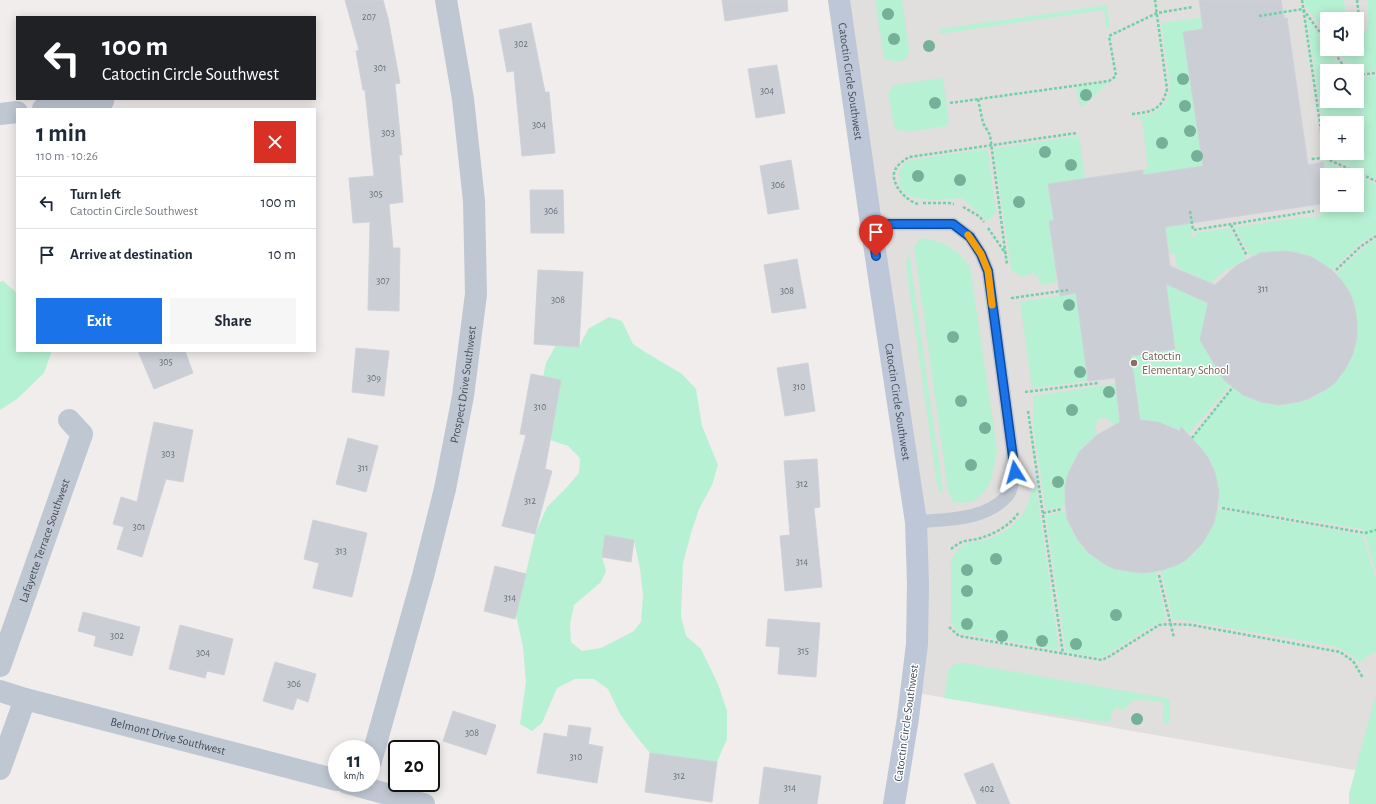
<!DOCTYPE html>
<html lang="en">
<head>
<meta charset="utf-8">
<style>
	:root { --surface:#fff; --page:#f6f6f7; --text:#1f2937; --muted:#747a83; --line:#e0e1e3; --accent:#1a73e8 }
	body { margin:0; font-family:"Alegreya Sans",sans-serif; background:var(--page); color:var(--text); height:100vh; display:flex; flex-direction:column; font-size:15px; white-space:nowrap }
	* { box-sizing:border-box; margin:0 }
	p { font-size:13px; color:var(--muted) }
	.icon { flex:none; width:22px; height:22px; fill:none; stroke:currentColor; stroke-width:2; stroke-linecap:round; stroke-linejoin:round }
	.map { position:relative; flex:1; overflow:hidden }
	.side { position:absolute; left:16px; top:108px; width:300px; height:244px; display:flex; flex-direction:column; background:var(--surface); border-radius:0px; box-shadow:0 2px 10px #0003 }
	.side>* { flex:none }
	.guide { position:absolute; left:16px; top:16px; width:300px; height:84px; border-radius:0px; box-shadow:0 2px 10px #0003; background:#202124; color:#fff; overflow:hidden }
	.fabs { position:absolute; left:1320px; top:12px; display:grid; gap:8px }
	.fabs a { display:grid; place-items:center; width:44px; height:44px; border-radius:0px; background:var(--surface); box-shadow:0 2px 10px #0003; font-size:20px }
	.speed { position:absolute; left:328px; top:740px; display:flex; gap:8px; font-size:20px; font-weight:700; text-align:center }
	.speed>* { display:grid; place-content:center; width:52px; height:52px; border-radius:50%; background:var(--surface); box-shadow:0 2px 10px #0003; line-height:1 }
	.speed small { font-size:10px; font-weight:400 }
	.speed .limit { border:2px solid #111; border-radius:6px; background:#fff; color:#111 }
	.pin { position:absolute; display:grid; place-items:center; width:34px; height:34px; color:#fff; margin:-41px -17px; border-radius:50% 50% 50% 0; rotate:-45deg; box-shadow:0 0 4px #0007 }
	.pin .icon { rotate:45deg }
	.me { position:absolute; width:44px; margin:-22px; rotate:352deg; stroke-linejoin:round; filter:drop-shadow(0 0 3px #0008) }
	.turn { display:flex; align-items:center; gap:14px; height:84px; padding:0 20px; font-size:18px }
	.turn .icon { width:52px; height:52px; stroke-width:2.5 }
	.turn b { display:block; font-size:28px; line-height:34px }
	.round { display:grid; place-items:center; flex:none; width:42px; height:42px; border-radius:0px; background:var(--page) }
	.head { display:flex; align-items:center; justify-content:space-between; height:68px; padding:0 20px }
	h1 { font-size:24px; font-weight:700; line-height:30px }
	.action { display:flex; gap:8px; margin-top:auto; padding:8px 20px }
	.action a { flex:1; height:46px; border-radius:0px; background:var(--accent); color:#fff; font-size:16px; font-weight:700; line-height:46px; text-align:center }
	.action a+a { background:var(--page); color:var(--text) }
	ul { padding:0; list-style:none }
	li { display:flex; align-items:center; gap:12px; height:52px; padding:0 20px; border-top:1px solid var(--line) }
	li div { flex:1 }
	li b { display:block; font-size:15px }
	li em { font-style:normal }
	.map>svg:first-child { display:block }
</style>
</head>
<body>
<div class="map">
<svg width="1376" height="804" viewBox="0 0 1376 804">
	<rect width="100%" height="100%" fill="#f0edec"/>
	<path fill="#e1dede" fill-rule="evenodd" d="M 839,0 L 1376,0 L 1376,774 L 912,692 L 918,584 ZM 1327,19 L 1357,19 L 1357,49 L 1327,49 ZM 1327,71 L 1357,71 L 1357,101 L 1327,101 ZM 1327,123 L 1357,123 L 1357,153 L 1327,153 ZM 1327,175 L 1357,175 L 1357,205 L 1327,205 Z"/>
	<g fill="#b7f1d3" fill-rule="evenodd">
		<path d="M 875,0 L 902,0 L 909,50 L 908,55 L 904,60 C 897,62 890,62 884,57 Z"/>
		<path d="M 1304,0 L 1344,0 L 1346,19 L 1327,19 L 1327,36 L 1305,5 Z"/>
		<path d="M 1368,0 L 1376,0 L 1376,70 L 1357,72 L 1357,71 L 1352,71 L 1336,49 L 1357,49 L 1357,32 L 1364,33 L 1368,27 Z"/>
		<path d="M 1107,5 L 1110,28 L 1106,27 L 1104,10 L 939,34 L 939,29 Z"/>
		<path d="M 1207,17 L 1203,166 L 1143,175 L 1143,170 L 1148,169 L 1142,119 L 1140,119 L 1139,116 C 1159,114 1169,105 1170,85 L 1161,23 Z"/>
		<path d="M 1307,18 L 1327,47 L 1327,49 L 1328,49 L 1344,71 L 1327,71 L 1327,101 L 1357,101 L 1357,78 L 1376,76 L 1376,179 L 1328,156 L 1327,153 L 1357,153 L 1357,123 L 1327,123 L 1327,153 Z"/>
		<path d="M 940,78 L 943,80 L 949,122 L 947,126 L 908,132 L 895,129 L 888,93 L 891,88 L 896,85 Z"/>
		<path d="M 1108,82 L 1083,106 L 1080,106 L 1076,87 Z"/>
		<path d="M 1079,136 L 1085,178 L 1048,184 L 1054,220 L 1049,221 L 1057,282 L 1040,285 L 1038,278 L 1034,273 L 1026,275 L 1024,277 L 1017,274 L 1015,271 L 1012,271 L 1011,269 L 994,151 L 995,149 L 998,148 Z"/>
		<path d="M 984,149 L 988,152 L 996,213 L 988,221 L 962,198 C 939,199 895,208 899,171 L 906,162 L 911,160 Z"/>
		<path d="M 1324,160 L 1354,173 L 1376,184 L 1376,233 L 1359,244 L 1332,270 C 1307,251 1280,245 1251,257 L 1235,227 L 1306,217 L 1307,218 L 1321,216 L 1320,204 L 1327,204 L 1327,205 L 1357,205 L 1357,175 L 1327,175 L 1327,189 Z"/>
		<path d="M 1186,189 L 1192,238 L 1196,238 L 1195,233 L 1230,228 L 1246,259 L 1224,271 L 1211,283 L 1177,267 L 1175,253 L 1170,254 L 1164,220 Z"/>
		<path d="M 922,238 C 944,241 957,249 970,267 L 997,449 C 994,469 991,500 965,503 C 961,503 957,502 953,502 L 949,491 L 948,491 L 914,245 Z"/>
		<path d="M 1376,239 L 1376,573 L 1363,529 L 1218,506 L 1219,492 L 1192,438 L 1233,387 C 1246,397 1263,405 1280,405 C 1318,404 1352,377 1356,339 C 1357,331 1354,322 1353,315 C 1350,295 1350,290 1336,274 L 1356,254 Z"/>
		<path d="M 909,251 L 943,491 L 940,493 L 937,484 L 907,272 L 906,263 Z"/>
		<path d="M 3,281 L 17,293 L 17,351 L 51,351 L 51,353 L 44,373 L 17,399 L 0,410 L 0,282 Z"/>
		<path d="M 1166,284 L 1208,303 C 1207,313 1204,326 1205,337 C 1207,356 1217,373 1231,385 L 1187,435 C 1172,425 1158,421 1140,420 L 1131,356 L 1174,348 Z"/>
		<path d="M 1076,293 L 1088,381 L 1032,388 L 1020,302 Z"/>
		<path d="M 609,317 L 622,321 L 633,344 L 645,352 L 682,374 L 696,389 L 702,426 L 718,465 L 712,485 L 699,509 L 691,533 L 683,563 L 681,616 L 686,636 L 701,649 L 718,684 L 727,711 L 727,739 L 717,762 L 650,753 L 636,736 L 620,714 L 608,689 L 594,679 L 575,679 L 557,688 L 542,723 L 532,731 L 520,724 L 526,682 L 523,647 L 516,615 L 535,534 L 547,507 L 567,487 L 579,473 L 580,458 L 568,446 L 550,440 L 561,380 L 543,377 L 546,363 L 556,345 L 579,347 L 588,329 ZM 605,535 L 634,540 L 640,569 L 643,595 L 641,622 L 634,631 L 601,648 L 582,651 L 571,642 L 570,624 L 574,605 L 601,582 L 606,571 L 602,557 Z"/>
		<path d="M 1115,384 L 1120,423 L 1115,425 L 1110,422 L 1107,418 L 1102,418 L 1098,419 L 1095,429 L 1097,435 C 1091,440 1084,445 1079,452 C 1069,467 1064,489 1065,506 L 1046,510 L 1033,424 L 1033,396 Z"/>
		<path d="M 1034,484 L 1036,486 L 1059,650 L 960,633 L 956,630 L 951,621 L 951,562 C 959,540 970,544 989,539 C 1000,535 1011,528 1018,520 C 1028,510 1030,497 1034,484 Z"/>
		<path d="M 1217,509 L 1362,535 L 1376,579 L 1376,651 L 1369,655 L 1360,662 C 1350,654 1342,648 1329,645 L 1183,620 L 1173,620 L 1161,570 C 1166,568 1171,567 1176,565 C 1199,557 1211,531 1217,509 Z"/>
		<path d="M 1066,511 C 1074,555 1113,577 1156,571 L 1166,621 L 1153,625 L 1103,657 L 1097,657 L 1066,652 L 1046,516 Z"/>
		<path d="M 958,663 L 964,663 L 1165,698 L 1169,700 L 1170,705 L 1169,723 L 1163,723 L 1164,702 L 1134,699 L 1122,711 L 1117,707 L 1112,712 L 1110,723 L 944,698 L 949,668 L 952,666 Z"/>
		<path d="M 1376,694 L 1376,804 L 1349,804 L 1349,794 Z"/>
	</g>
	<g fill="#cbced5" stroke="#d0d2d9">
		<path d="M 345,0 L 383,0 L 388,18 L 400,83 L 395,84 L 402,155 L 399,155 L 403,202 L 389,204 L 393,248 L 400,248 L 399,311 L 368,310 L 370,222 L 353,223 L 349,178 L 374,176 L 365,90 L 363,90 L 356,51 L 359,50 Z"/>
		<path d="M 722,0 L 787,0 L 788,11 L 725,21 Z"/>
		<path d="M 1199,0 L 1281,0 L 1284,18 L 1287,18 L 1308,165 L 1323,162 L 1327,189 L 1327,203 L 1165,227 L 1170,266 L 1215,285 L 1237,265 L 1260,253 L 1282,251 L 1293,252 L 1312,257 L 1332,270 L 1342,281 L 1350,293 L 1355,307 L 1357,322 L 1357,337 L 1353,354 L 1346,368 L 1335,383 L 1325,390 L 1308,399 L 1298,402 L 1279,405 L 1261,402 L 1243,395 L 1224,380 L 1219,372 L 1200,340 L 1208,303 L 1166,284 L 1175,349 L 1131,356 L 1140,420 L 1158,422 L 1180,431 L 1181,427 L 1201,448 L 1209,459 L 1215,473 L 1219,492 L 1217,509 L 1214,523 L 1209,532 L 1202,544 L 1186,560 L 1177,565 L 1163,570 L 1144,573 L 1134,572 L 1115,569 L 1106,565 L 1089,553 L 1078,540 L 1067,519 L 1065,500 L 1065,487 L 1068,474 L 1079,452 L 1097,435 L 1120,422 L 1115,378 L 1088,381 L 1076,293 L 1060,296 L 1049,221 L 1054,220 L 1048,184 L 1143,170 L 1143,175 L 1203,166 L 1183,32 L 1203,29 Z"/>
		<path d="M 531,23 L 545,92 L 549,92 L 555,153 L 522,156 L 514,71 L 507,72 L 499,30 Z"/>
		<path d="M 777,65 L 785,113 L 756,118 L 748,69 Z"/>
		<path d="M 791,160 L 799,209 L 768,214 L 760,166 Z"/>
		<path d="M 530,190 L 563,190 L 564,233 L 531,233 Z"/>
		<path d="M 797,259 L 806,308 L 772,313 L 764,265 Z"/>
		<path d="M 538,270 L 583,272 L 579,347 L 534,344 Z"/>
		<path d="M 356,348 L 389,351 L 384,396 L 352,392 Z"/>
		<path d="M 138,351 L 185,351 L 193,373 L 154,389 Z"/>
		<path d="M 808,363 L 815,411 L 785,416 L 777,368 Z"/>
		<path d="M 531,374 L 561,380 L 545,469 L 552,471 L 535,534 L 502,526 L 526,435 L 520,434 Z"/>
		<path d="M 154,422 L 193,430 L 183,482 L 166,479 L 142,557 L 117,549 L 124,527 L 113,524 L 121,497 L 137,502 Z"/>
		<path d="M 348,438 L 378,446 L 366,492 L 336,484 Z"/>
		<path d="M 817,459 L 820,507 L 814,508 L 822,587 L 785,591 L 780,536 L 790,535 L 784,461 Z"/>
		<path d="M 313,520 L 367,533 L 352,597 L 313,588 L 319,563 L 304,559 Z"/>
		<path d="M 605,535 L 634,540 L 631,562 L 602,557 Z"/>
		<path d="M 495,566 L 526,574 L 515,619 L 484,611 Z"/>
		<path d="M 83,612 L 140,627 L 132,656 L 94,646 L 96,636 L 78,631 Z"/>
		<path d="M 768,619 L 820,623 L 816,677 L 778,674 L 780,647 L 766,646 Z"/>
		<path d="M 180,625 L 233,639 L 224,675 L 207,671 L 205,678 L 169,669 Z"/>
		<path d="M 275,662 L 316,674 L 308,702 L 297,698 L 293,710 L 263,701 Z"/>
		<path d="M 453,711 L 496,725 L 486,755 L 443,741 Z"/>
		<path d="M 569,725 L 591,728 L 588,744 L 603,747 L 597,783 L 537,773 L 544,733 L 567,737 Z"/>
		<path d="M 650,753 L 717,762 L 712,802 L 645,792 Z"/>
		<path d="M 993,763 L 1010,804 L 977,804 L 964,774 Z"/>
		<path d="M 764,767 L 821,776 L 817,804 L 759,804 Z"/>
	</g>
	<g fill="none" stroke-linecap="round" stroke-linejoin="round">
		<g stroke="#6dd1a9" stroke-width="2.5" stroke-dasharray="3 2" stroke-linecap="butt">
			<path d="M 1302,0 L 1325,158 L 1310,159"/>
			<path d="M 1357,0 L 1360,26"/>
			<path d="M 1259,16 L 1303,9 L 1327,42"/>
			<path d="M 1332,49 L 1347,71"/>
			<path d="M 1357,75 L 1376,73"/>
			<path d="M 978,99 L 983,123 L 990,135 L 1007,265"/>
			<path d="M 950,103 L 1109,81 L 1116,76 L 1109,36 L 1157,13 L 1193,7"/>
			<path d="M 1132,114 C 1152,112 1162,110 1167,89 L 1155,0"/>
			<path d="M 1325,158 L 1376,181"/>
			<path d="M 923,203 L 949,203 L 954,204"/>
			<path d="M 918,204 C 907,201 892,186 894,173 C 896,165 903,161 909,157 L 1077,133"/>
			<path d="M 963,207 L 979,216 L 984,222"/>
			<path d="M 1190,211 L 1193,230 L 1314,211"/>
			<path d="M 1231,225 L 1247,256"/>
			<path d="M 988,228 L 1006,254"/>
			<path d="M 1336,270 L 1360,247 L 1376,236"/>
			<path d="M 1012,299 L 1012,298 L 1068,290"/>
			<path d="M 1025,392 L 1098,383"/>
			<path d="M 1028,411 L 1063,654"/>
			<path d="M 1192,438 L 1233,387"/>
			<path d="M 1222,508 L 1365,533 L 1376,530"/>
			<path d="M 1043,513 L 1062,509"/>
			<path d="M 951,549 C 955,546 960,542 965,541 C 969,540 973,540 977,539 C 993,535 1010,526 1019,512"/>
			<path d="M 1159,575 L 1174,638"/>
			<path d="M 949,627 L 959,636 L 1102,660 L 1110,656 L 1159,625 L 1170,624 L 1192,625 L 1340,652 L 1353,661 L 1363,678"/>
		</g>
		<path stroke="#bfc7d3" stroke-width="13" d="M 871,224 L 953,224 L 970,237 L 981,254 L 988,271 L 1015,472 C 1013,478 1012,490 1008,495 C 986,521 946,519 916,522"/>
		<g stroke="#bfc7d3" stroke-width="22">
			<path d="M 43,109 L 103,101"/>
			<path d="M 0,114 L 17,112"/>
			<path id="s1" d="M 0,666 L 82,434 L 69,420"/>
			<path id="s2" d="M 0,691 L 25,699 L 337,780"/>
			<path id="s3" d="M 371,761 L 423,576 L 445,489 L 463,396 L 476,294 L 474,201 L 463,99 L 446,0"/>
			<path d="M 0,769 L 25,699"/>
			<path d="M 347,783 L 424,804"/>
		</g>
		<path stroke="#bec7d7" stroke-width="22" id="s4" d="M 839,0 L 871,224 L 916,522 L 918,584 L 917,644 L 908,718 L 894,804"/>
	</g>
	<g fill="#75b198">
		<circle cx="888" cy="14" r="6"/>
		<circle cx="894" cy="39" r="6"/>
		<circle cx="929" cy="46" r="6"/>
		<circle cx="1183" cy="79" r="6"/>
		<circle cx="1086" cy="95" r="6"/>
		<circle cx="935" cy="103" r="6"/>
		<circle cx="1185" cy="106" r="6"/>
		<circle cx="1190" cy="131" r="6"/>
		<circle cx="1162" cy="143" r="6"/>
		<circle cx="1045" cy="152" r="6"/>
		<circle cx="1197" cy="156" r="6"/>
		<circle cx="1071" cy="165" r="6"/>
		<circle cx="918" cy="176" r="6"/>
		<circle cx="960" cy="180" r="6"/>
		<circle cx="1019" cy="202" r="6"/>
		<circle cx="1069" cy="305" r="6"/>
		<circle cx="953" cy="337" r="6"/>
		<circle cx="1080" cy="372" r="6"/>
		<circle cx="1109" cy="392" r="6"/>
		<circle cx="961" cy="401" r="6"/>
		<circle cx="1072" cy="410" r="6"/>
		<circle cx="985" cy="428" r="6"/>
		<circle cx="971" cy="465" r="6"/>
		<circle cx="1058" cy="482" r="6"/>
		<circle cx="996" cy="559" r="6"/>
		<circle cx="967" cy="570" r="6"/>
		<circle cx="967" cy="591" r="6"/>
		<circle cx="1116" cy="615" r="6"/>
		<circle cx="967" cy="624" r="6"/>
		<circle cx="1002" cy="636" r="6"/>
		<circle cx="1042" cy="641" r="6"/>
		<circle cx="1076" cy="644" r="6"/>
		<circle cx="1137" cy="719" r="6"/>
	</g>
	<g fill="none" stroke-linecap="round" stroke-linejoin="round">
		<defs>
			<path id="route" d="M 876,256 L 871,224 L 953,224 L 970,237 L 981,254 L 988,271 L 1015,472"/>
		</defs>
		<use href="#route" stroke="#114b97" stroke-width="10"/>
		<use href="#route" stroke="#1a73e8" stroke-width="7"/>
		<path stroke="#f59e0b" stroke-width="7" d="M 968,235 L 981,254 L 988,271 L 992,305"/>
	</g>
	<circle fill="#8d6e63" stroke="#fff" stroke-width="1.5" cx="1134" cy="363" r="4"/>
	<g text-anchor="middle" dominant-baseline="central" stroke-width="3" stroke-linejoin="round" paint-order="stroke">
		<g font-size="10" fill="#666e7a">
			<text x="369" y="17">207</text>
			<text x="521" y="44">302</text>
			<text x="380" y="68">301</text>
			<text x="767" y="91">304</text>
			<text x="539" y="125">304</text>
			<text x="388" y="133">303</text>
			<text x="778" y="185">306</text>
			<text x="376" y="194">305</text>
			<text x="551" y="211">306</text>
			<text x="383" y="281">307</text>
			<text x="1263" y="289">311</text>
			<text x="787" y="291">308</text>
			<text x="558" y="300">308</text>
			<text x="166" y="362">305</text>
			<text x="374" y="378">309</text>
			<text x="799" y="387">310</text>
			<text x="540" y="407">310</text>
			<text x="168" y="454">303</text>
			<text x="363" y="468">311</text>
			<text x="802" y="484">312</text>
			<text x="530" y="501">312</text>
			<text x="139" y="527">301</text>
			<text x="341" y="551">313</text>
			<text x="802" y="562">314</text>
			<text x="510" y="598">314</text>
			<text x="117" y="636">302</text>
			<text x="803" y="651">315</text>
			<text x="203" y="653">304</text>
			<text x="294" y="684">306</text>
			<text x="472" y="733">308</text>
			<text x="576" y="757">310</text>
			<text x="679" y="776">312</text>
			<text x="790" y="788">314</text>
			<text x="987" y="789">402</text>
		</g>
		<g font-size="12" fill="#444e5b" stroke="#fff">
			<text stroke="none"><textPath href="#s4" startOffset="82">Catoctin Circle Southwest</textPath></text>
			<text stroke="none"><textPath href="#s3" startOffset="388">Prospect Drive Southwest</textPath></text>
			<text stroke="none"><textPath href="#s4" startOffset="406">Catoctin Circle Southwest</textPath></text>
			<text stroke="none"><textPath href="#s1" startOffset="133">Lafayette Terrace Southwest</textPath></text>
			<text transform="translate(906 723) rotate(-82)">Catoctin Circle Southwest</text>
			<text stroke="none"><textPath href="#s2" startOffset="174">Belmont Drive Southwest</textPath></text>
		</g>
		<g font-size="12" fill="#785e54" stroke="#fff" text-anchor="start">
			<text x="1142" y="356">Catoctin<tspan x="1142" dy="14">Elementary School</tspan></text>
		</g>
	</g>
</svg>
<div class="fabs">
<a><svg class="icon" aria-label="sound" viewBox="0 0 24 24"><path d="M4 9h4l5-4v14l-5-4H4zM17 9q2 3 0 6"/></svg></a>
<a><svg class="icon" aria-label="search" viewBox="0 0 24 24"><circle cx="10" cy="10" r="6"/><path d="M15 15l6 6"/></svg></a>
<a>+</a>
<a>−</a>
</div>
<div class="speed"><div>11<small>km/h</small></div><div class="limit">20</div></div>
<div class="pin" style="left:876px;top:256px;background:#d93025"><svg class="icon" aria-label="arrive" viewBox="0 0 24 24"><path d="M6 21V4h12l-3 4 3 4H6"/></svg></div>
<svg class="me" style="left:1015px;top:472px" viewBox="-20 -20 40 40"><path d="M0-17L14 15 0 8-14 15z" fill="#1a73e8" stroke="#fff" stroke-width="4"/></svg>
<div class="guide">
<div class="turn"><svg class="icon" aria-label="left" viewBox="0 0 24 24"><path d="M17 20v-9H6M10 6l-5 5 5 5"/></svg><div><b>100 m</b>Catoctin Circle Southwest</div></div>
</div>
<section class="side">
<div class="head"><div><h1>1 min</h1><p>110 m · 10:26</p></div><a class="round" style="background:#d93025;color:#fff"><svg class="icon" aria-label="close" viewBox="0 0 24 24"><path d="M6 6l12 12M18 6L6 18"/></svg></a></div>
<ul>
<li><svg class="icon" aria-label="left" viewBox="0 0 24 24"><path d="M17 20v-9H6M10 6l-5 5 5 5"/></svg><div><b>Turn left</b><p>Catoctin Circle Southwest</p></div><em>100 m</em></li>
<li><svg class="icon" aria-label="arrive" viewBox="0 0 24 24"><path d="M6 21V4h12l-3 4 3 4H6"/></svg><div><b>Arrive at destination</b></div><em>10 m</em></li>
</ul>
<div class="action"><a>Exit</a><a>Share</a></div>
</section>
</div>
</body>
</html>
